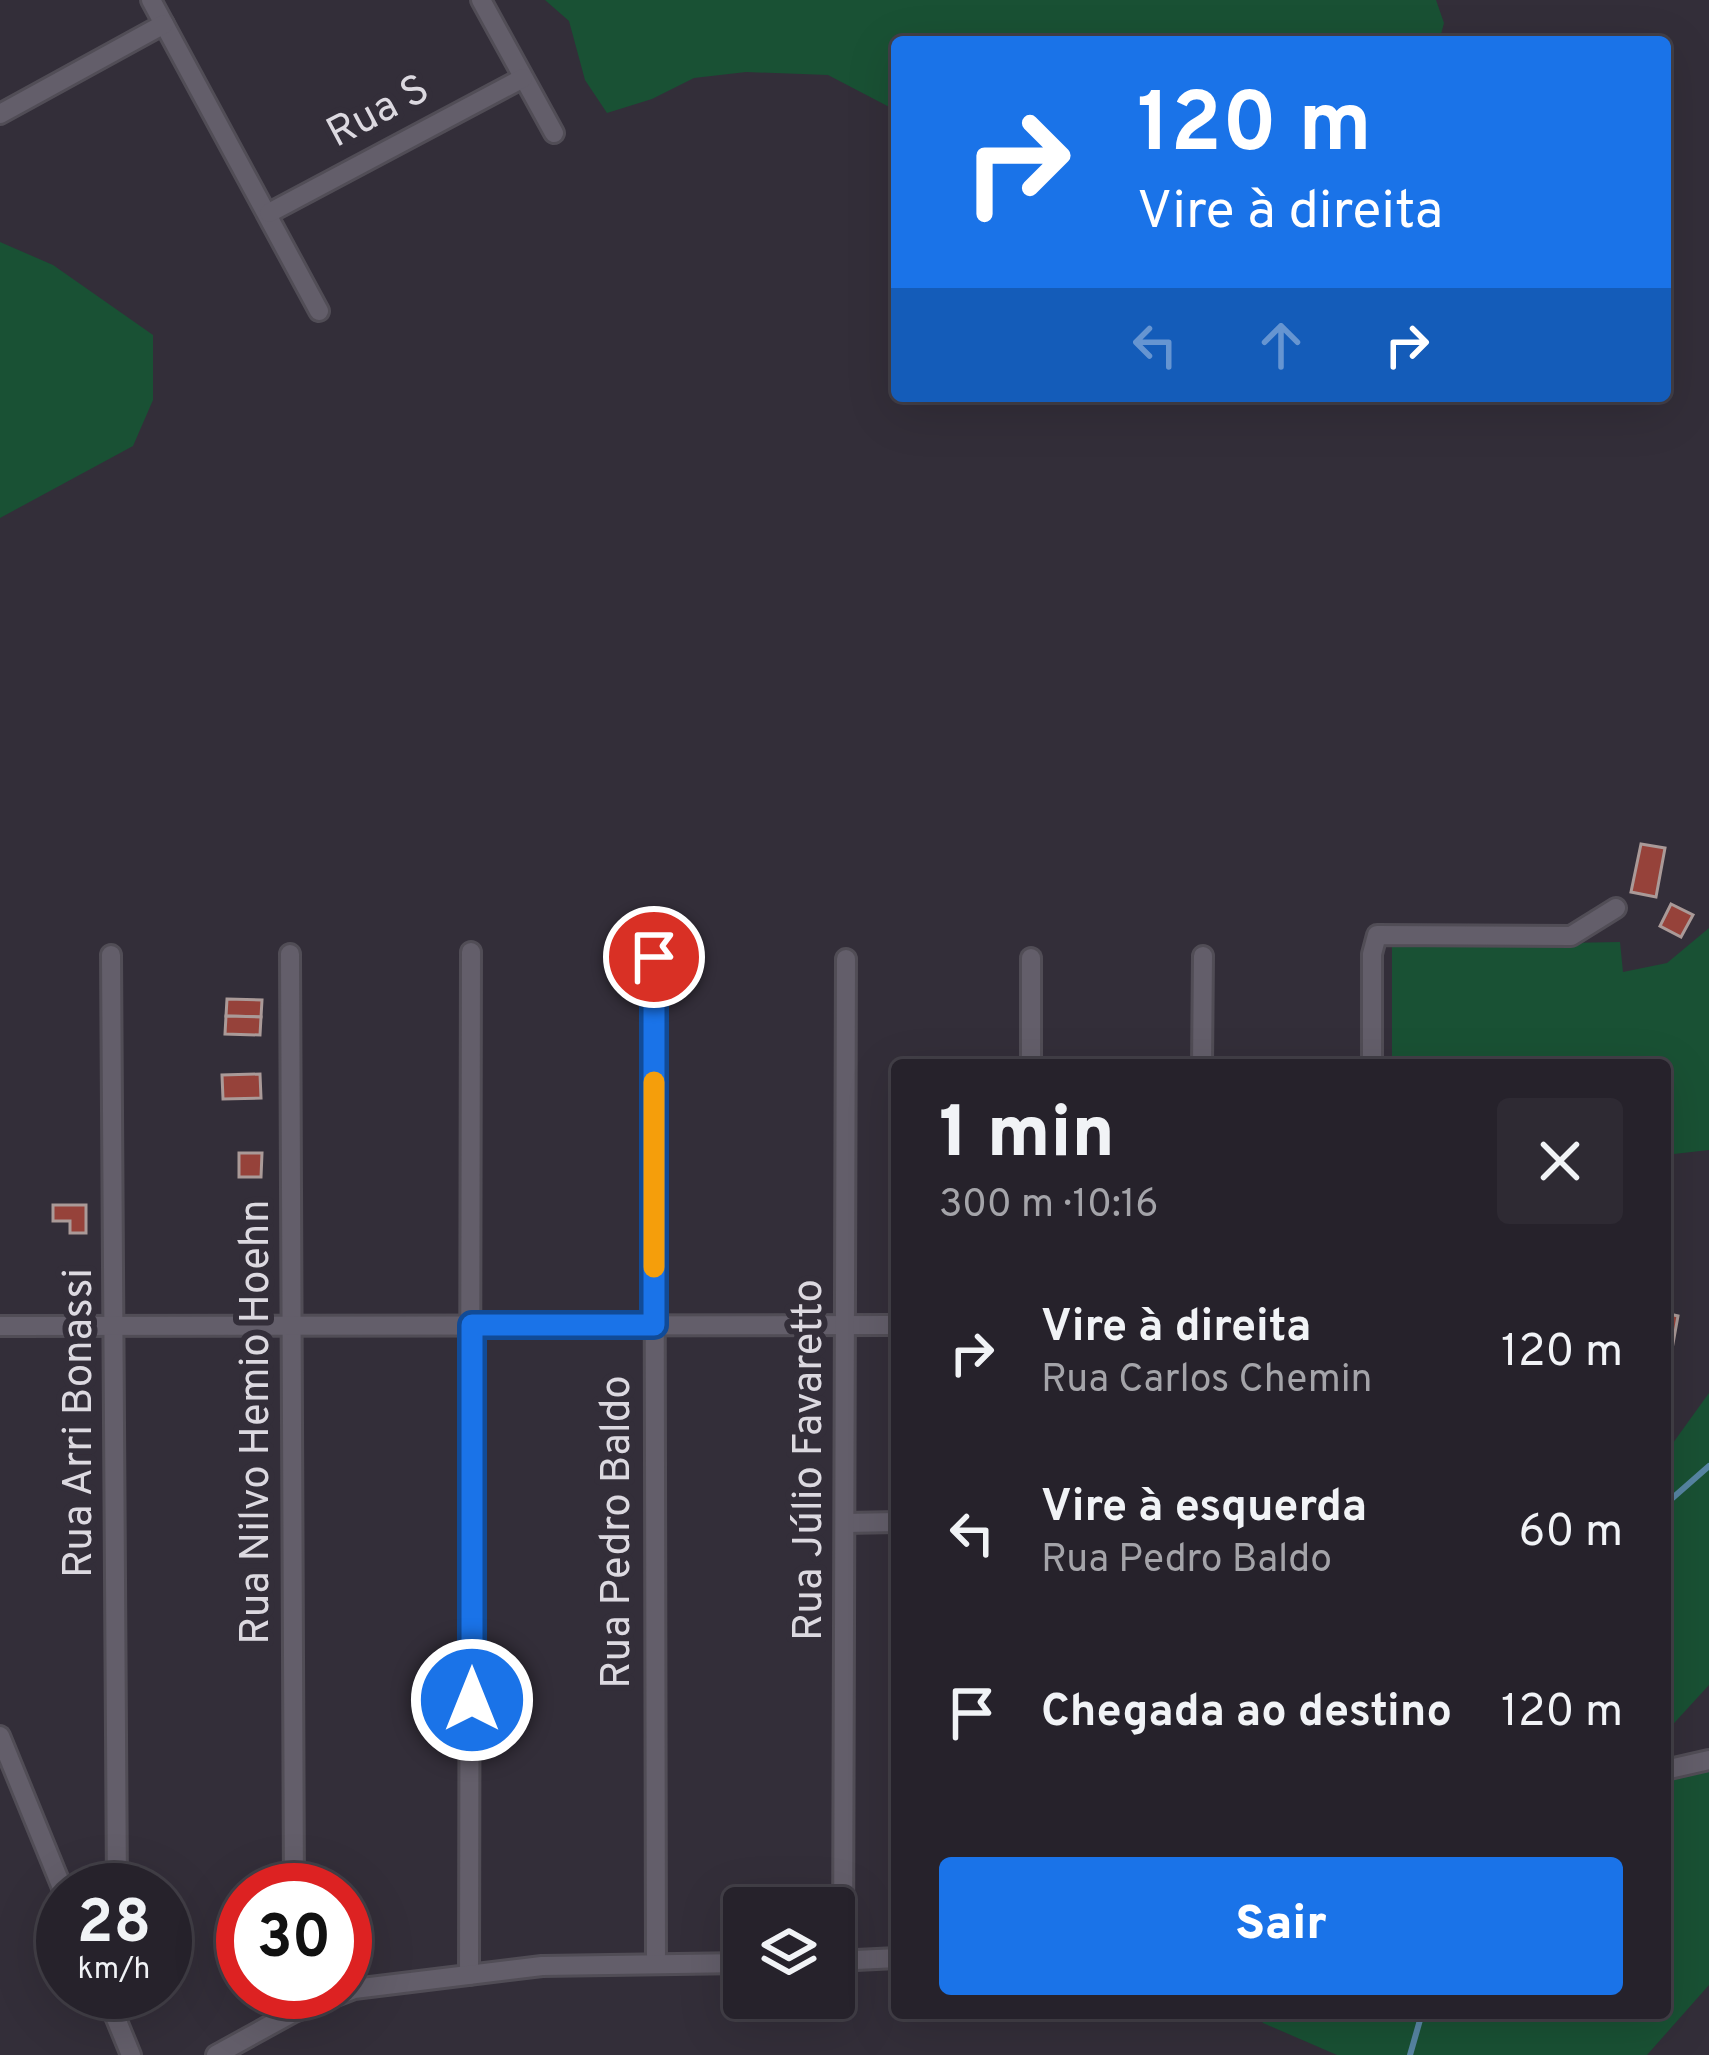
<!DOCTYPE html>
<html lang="pt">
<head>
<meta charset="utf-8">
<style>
	:root { --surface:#26222b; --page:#2e2a33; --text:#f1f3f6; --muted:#a4a4a9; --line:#423f47; --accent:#1a73e8 }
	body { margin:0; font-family:Overpass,sans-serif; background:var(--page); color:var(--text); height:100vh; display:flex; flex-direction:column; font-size:45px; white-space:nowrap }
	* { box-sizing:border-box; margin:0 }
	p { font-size:39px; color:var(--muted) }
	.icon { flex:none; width:66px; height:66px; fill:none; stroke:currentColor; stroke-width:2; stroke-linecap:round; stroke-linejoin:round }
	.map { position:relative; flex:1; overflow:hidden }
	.details { position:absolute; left:891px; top:1059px; width:780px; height:960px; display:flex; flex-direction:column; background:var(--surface); border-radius:12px; box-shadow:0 12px 48px #0002,0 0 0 3px var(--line) }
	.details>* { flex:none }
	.guide { position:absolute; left:891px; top:36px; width:780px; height:366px; border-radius:12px; box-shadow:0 12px 48px #0002,0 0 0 3px var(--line); background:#1a73e8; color:#fff; overflow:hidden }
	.buttons { position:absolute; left:723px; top:1887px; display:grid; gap:24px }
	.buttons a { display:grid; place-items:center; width:132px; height:132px; border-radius:12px; background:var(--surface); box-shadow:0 12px 48px #0002,0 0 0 3px var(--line); font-size:60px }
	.speed { position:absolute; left:36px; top:1863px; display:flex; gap:24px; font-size:60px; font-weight:700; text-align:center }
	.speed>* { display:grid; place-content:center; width:156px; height:156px; border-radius:50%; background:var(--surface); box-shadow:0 12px 48px #0002,0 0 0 3px var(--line); line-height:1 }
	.speed small { font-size:30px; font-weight:400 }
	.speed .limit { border:18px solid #d22; background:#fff; color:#111 }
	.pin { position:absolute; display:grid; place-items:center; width:102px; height:102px; color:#fff; margin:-51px; border:6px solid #fff; border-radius:50%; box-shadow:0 3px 12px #0007 }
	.me { position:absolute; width:132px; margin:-66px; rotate:0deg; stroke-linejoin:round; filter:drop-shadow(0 0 9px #0008) }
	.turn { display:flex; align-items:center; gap:42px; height:252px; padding:0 48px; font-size:54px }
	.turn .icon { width:156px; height:156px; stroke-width:2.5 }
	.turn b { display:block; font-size:84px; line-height:102px }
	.lanes { display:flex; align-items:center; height:114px; padding:0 48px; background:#0003; justify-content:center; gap:60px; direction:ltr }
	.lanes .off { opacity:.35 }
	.round { display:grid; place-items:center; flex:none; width:126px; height:126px; border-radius:12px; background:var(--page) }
	.summary { display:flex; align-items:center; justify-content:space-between; height:204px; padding:0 48px }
	h1 { font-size:72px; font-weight:800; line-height:90px }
	.cta { display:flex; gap:24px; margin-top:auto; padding:24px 48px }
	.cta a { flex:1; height:138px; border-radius:12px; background:var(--accent); color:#fff; font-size:48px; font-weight:800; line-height:138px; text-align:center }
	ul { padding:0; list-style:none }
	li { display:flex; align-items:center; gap:36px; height:180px; padding:0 48px }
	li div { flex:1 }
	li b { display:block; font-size:45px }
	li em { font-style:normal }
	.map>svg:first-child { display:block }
</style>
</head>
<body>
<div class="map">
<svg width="1709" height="2055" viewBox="0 0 1709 2055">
	<rect width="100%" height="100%" fill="#332e39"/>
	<g fill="#195134">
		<path d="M 545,0 L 1436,0 L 1444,23 L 1439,42 L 897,42 L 897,111 L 828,75 L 746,72 L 694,78 L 652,99 L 607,113 L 585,80 L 569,21 Z"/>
		<path d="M 0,242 L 53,265 L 153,335 L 153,400 L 133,446 L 0,518 Z"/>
		<path d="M 1709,928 L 1709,1150 L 1665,1155 L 1665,1065 L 1392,1065 L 1392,946 L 1620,942 L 1623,972 L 1667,963 Z"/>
		<path d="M 1709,1393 L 1709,1685 L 1665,1733 L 1665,1454 Z"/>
		<path d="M 1709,1760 L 1709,1985 L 1647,2055 L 1337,2055 L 1263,2023 L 1257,2013 L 1665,2013 L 1665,1764 Z"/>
	</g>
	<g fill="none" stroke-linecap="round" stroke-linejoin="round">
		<g stroke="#5785a3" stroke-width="6">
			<path d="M 1665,1509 L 1668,1502 L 1709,1466"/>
			<path d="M 1410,2055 L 1422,2013"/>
		</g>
	</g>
	<g fill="#96423a" stroke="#aa9a98" stroke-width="3">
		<path d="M 1641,844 L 1665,848 L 1656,897 L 1631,892 Z"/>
		<path d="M 1671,904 L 1693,915 L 1681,937 L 1660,926 Z"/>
		<path d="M 227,999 L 262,1000 L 261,1017 L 226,1016 Z"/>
		<path d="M 226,1016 L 261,1017 L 260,1035 L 225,1034 Z"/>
		<path d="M 260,1074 L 261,1098 L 223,1099 L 222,1075 Z"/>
		<path d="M 239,1153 L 262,1153 L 261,1177 L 239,1177 Z"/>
		<path d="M 53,1205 L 86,1205 L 86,1233 L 70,1233 L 70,1221 L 53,1221 Z"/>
		<path d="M 1665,1313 L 1678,1316 L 1665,1388 Z"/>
	</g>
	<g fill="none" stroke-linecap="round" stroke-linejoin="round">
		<defs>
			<g id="minor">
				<path d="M 151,0 L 319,311"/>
				<path d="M 481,0 L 554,133"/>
				<path d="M 0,114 L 164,24"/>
				<path d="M 269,213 L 523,78"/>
				<path d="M 290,954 L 294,1890"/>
				<path d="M 111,955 L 117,1890"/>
				<path d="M 654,957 L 656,1964"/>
				<path d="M 1031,958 L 1031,1065"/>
				<path d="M 1202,1065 L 1203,956"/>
				<path d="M 1372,1065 L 1372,954 L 1377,935 L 1571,936 L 1616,908"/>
				<path d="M 0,1326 L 897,1325"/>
				<path d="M 846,1523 L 897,1522"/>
				<path d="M 0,1736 L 63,1890"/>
				<path d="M 1665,1770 L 1709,1760"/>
				<path d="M 836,1961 L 897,1958"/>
				<path d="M 843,1961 L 846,959"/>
				<path d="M 469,1975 L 471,952"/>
				<path d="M 105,1992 L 131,2055"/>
				<path d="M 216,2055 L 294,2012 L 354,1989 L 542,1966 L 744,1963"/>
			</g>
		</defs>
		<use href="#minor" stroke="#514d56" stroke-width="24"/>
		<use href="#minor" stroke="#635e6a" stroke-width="18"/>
	</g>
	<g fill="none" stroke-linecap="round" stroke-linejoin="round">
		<defs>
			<path id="route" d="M 472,1700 L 472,1325 L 654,1325 L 654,957"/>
		</defs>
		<use href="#route" stroke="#114b97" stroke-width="30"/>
		<use href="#route" stroke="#1a73e8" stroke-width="21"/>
		<path stroke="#f59e0b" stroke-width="21" d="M 654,1082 L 654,1267"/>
	</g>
	<g text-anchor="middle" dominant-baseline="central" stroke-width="12" stroke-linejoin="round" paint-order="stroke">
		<g font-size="42" fill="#dcd9e0" stroke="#332e39">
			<text transform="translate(379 113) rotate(-28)">Rua S</text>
			<text transform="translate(257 1422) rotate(-90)">Rua Nilvo Hemio Hoehn</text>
			<text transform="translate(80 1423) rotate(-90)">Rua Arri Bonassi</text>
			<text transform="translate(810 1460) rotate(-90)">Rua Júlio Favaretto</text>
			<text transform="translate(618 1532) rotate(-90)">Rua Pedro Baldo</text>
		</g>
	</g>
</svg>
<div class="buttons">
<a><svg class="icon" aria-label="layers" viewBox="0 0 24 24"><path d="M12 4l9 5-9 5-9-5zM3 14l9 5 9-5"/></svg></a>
</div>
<div class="speed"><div>28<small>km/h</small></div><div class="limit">30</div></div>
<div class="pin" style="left:654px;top:957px;background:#d93025"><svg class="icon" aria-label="arrive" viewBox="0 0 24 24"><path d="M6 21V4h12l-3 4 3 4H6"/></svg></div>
<svg class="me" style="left:472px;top:1700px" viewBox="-20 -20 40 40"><circle r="17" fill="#1a73e8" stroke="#fff" stroke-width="3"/><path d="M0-11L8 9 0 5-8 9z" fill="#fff"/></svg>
<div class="guide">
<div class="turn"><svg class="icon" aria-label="right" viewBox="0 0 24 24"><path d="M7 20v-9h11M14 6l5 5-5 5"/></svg><div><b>120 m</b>Vire à direita</div></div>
<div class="lanes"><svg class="icon off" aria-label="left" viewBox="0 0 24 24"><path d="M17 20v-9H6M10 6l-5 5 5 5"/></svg><svg class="icon off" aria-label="ahead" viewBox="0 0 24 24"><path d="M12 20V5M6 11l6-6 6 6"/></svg><svg class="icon" aria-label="right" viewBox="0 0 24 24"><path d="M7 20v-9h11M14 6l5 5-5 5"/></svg></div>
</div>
<section class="details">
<div class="summary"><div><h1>1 min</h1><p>300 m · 10:16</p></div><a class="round"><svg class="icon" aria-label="close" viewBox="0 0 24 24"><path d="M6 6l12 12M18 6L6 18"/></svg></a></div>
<ul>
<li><svg class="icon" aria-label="right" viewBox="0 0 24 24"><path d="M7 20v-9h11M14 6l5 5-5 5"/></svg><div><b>Vire à direita</b><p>Rua Carlos Chemin</p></div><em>120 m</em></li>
<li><svg class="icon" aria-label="left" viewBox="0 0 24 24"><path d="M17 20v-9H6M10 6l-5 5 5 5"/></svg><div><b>Vire à esquerda</b><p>Rua Pedro Baldo</p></div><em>60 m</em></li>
<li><svg class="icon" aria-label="arrive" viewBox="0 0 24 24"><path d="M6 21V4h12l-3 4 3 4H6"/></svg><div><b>Chegada ao destino</b></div><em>120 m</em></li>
</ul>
<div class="cta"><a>Sair</a></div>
</section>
</div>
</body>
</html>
